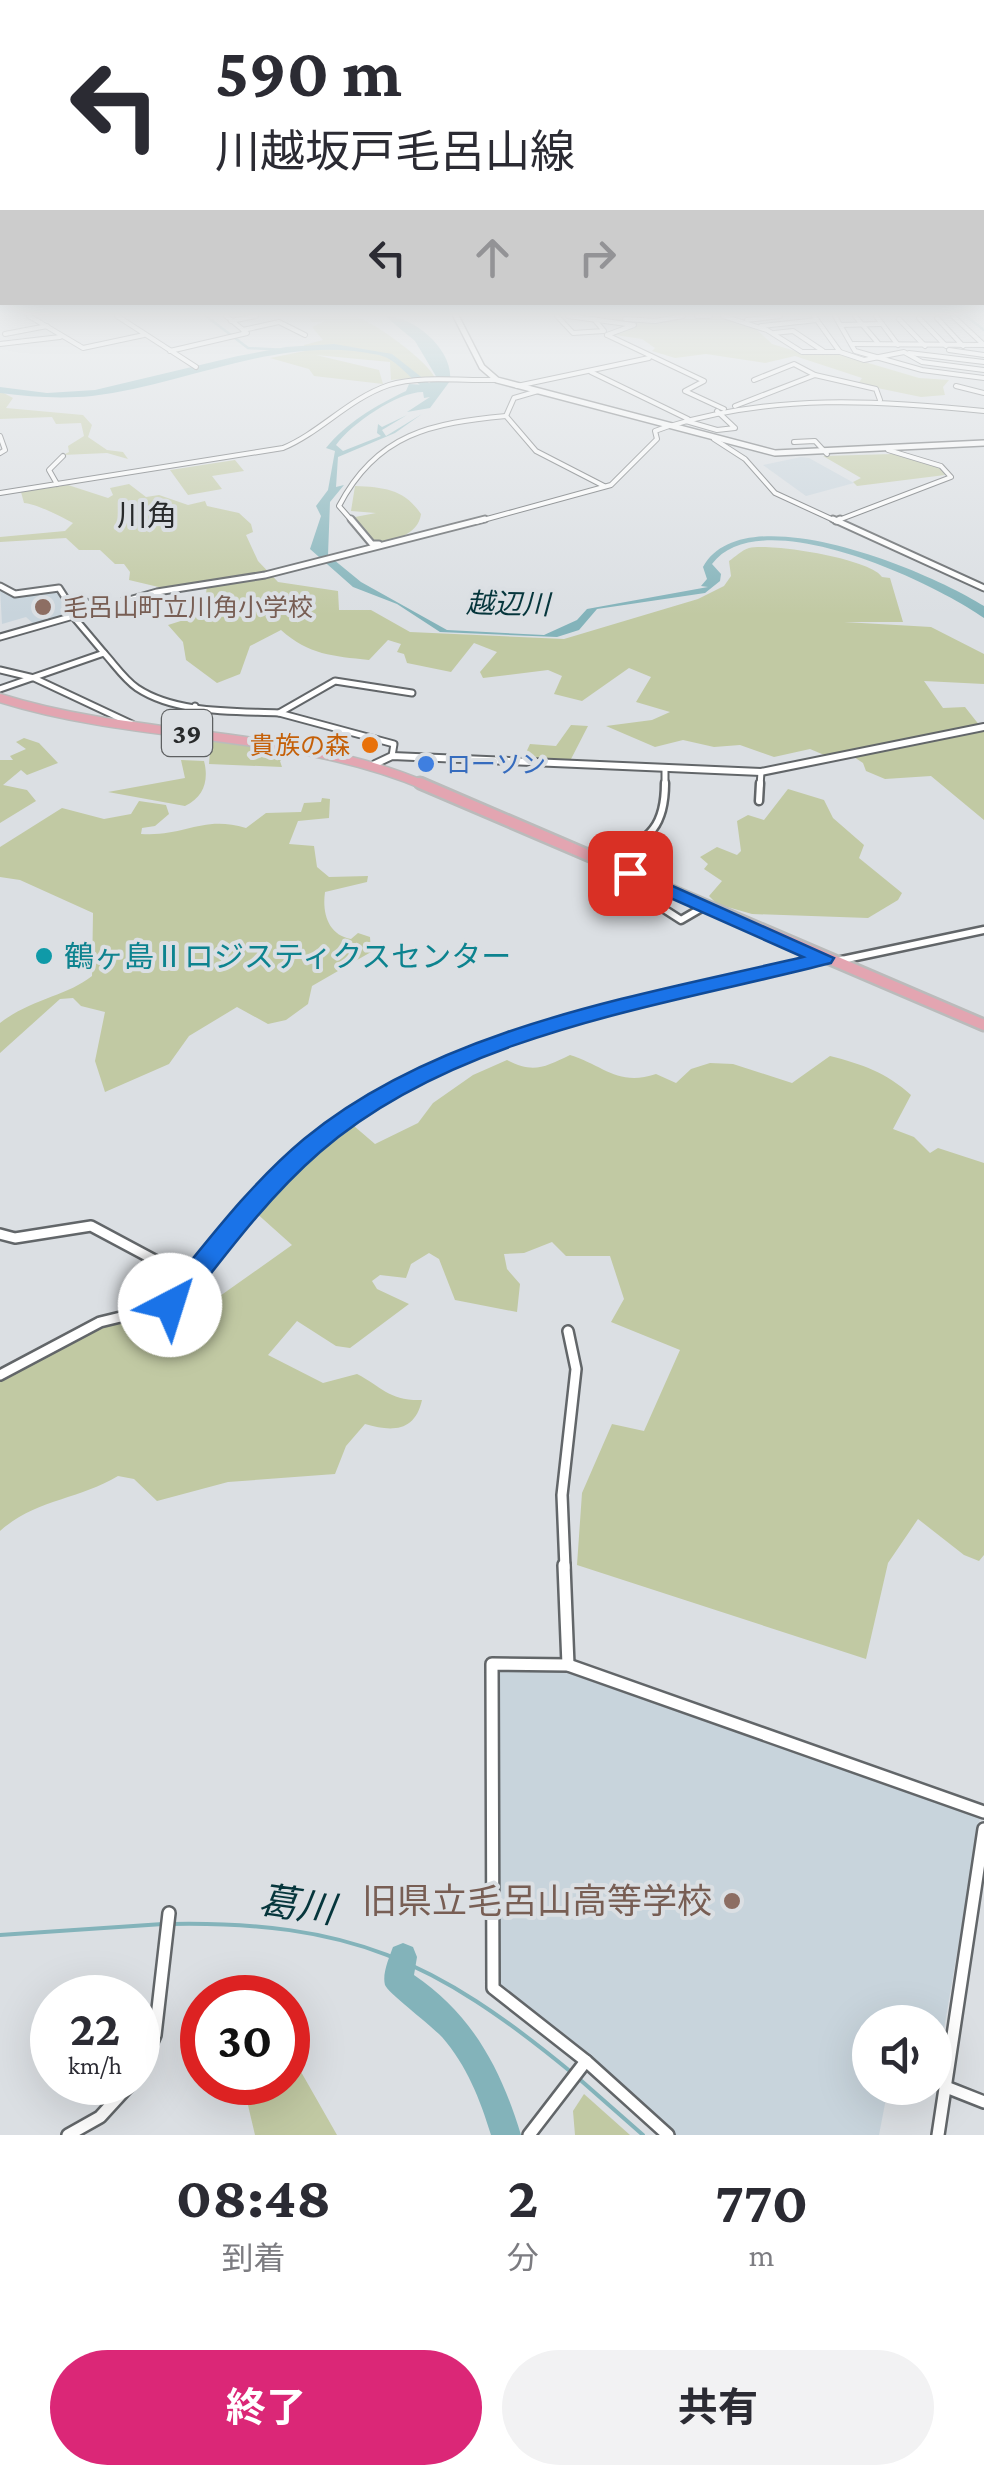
<!DOCTYPE html>
<html lang="ja">
<head>
<meta charset="utf-8">
<style>
	:root { --surface:#fff; --page:#f2f2f3; --text:#2b2b33; --muted:#7c7c81; --accent:#db2777 }
	body { margin:0; font-family:"Crimson Pro","Noto Sans JP",serif; background:var(--page); color:var(--text); height:100vh; display:flex; flex-direction:column; font-size:38px; white-space:nowrap }
	* { box-sizing:border-box; margin:0 }
	p { font-size:32px; color:var(--muted) }
	.icon { flex:none; width:55px; height:55px; fill:none; stroke:currentColor; stroke-width:2; stroke-linecap:round; stroke-linejoin:round }
	.map { position:relative; height:2135px; overflow:hidden }
	.details { display:flex; flex-direction:column; background:var(--surface); flex:1 }
	.details>* { flex:none }
	.banner { position:absolute; left:0px; top:0px; width:985px; height:305px; box-shadow:0 10px 40px #0002; background:#fff; color:var(--text); overflow:hidden }
	.controls { position:absolute; left:852px; top:2005px; display:grid; gap:20px }
	.controls a { display:grid; place-items:center; width:100px; height:100px; border-radius:50%; background:var(--surface); box-shadow:0 10px 40px #0002; font-size:50px }
	.speed { position:absolute; left:30px; top:1975px; display:flex; gap:20px; font-size:50px; font-weight:700; text-align:center }
	.speed>* { display:grid; place-content:center; width:130px; height:130px; border-radius:50%; background:var(--surface); box-shadow:0 10px 40px #0002; line-height:1 }
	.speed small { font-size:25px; font-weight:400 }
	.speed .limit { border:15px solid #d22; background:#fff; color:#111 }
	.pin { position:absolute; display:grid; place-items:center; width:85px; height:85px; color:#fff; margin:-42px; border-radius:20px; box-shadow:0 5px 15px #0006 }
	.me { position:absolute; width:110px; margin:-55px; rotate:40deg; stroke-linejoin:round; filter:drop-shadow(0 0 8px #0008) }
	.turn { display:flex; align-items:center; gap:35px; height:210px; padding:0 50px; font-size:45px }
	.turn .icon { width:130px; height:130px; stroke-width:2.5 }
	.turn b { display:block; font-size:70px; line-height:85px }
	.lanes { display:flex; align-items:center; height:95px; padding:0 50px; background:#0003; justify-content:center; gap:50px; direction:ltr }
	.lanes .off { opacity:.35 }
	.eta { display:flex; justify-content:space-evenly; align-items:center; height:170px; text-align:center }
	.eta b { font-size:60px; font-weight:700; line-height:70px }
	.primary-button { display:flex; gap:20px; margin-top:auto; padding:20px 50px }
	.primary-button a { flex:1; height:115px; border-radius:60px; background:var(--accent); color:#fff; font-size:40px; font-weight:700; line-height:115px; text-align:center }
	.primary-button a+a { background:var(--page); color:var(--text) }
	.map>svg:first-child { display:block }
</style>
</head>
<body>
<div class="map">
<svg width="984" height="2135" viewBox="0 0 984 2135">
	<rect width="100%" height="100%" fill="#dbdfe3"/>
	<g fill="#c8d4dc">
		<path d="M 801,457 L 809,458 L 854,483 L 806,496 L 763,465 Z"/>
		<path d="M 0,587 L 13,595 L 56,590 L 65,603 L 84,603 L 88,609 L 35,625 L 26,617 L 2,624 Z"/>
		<path d="M 500,1671 L 562,1671 L 980,1818 L 935,2082 L 935,2022 L 870,2022 L 870,2088 L 888,2088 L 879,2135 L 676,2135 L 498,1985 Z"/>
	</g>
	<g fill="#c1c9a3">
		<path d="M 308,316 C 324,316 342,313 356,317 C 373,321 429,362 435,378 L 425,382 L 419,377 L 391,380 L 390,362 L 316,355 L 379,370 L 383,384 L 314,376 L 309,369 L 270,358 L 305,351 L 304,345 L 323,340 L 312,327 L 325,321 L 312,322 Z"/>
		<path d="M 577,316 L 675,316 L 621,318 L 652,322 L 721,316 L 753,326 L 772,344 L 802,353 L 838,354 L 919,378 L 949,380 L 943,387 L 945,395 L 921,397 L 858,384 L 862,378 L 795,356 L 765,363 L 706,354 L 675,358 L 652,351 L 655,348 L 642,339 L 615,335 L 635,324 Z"/>
		<path d="M 0,391 L 13,398 L 6,408 L 83,415 L 92,425 L 88,437 L 107,450 L 123,452 L 128,459 L 107,453 L 63,455 L 69,452 L 68,446 L 84,436 L 81,423 L 56,424 L 52,417 L 0,419 Z"/>
		<path d="M 893,454 L 940,468 L 945,475 L 857,486 L 853,482 L 861,478 L 823,456 Z"/>
		<path d="M 235,460 L 244,471 L 212,476 L 222,489 L 188,495 L 170,470 Z"/>
		<path d="M 129,484 L 146,497 L 159,495 L 188,505 L 205,501 L 207,506 L 239,513 L 251,524 L 253,532 L 246,535 L 258,561 L 278,582 L 338,591 L 339,610 L 371,610 L 410,632 L 564,639 L 698,599 L 724,586 L 731,576 L 729,561 C 735,557 742,550 749,548 C 772,543 871,559 882,577 L 890,578 L 903,622 L 844,622 L 931,627 L 984,654 L 984,684 L 924,681 L 943,708 L 965,707 L 984,731 L 984,820 L 931,776 L 885,779 L 866,771 L 863,763 L 848,753 L 829,757 L 810,749 L 774,757 L 740,745 L 714,747 L 683,740 L 655,747 L 606,726 L 652,720 L 670,712 L 636,702 L 651,677 L 629,668 L 582,701 L 554,694 L 562,676 L 548,670 L 483,678 L 480,672 L 497,652 L 474,643 L 451,672 L 407,663 L 404,654 L 397,652 L 401,644 L 388,640 L 369,660 C 333,656 309,655 281,630 L 250,646 L 240,674 L 217,683 L 186,660 L 183,642 L 168,625 L 222,608 L 206,594 L 207,585 L 167,589 L 129,580 L 130,572 L 124,564 L 115,564 L 100,550 L 79,550 L 66,538 L 0,542 L 0,537 L 65,531 L 73,523 C 62,517 37,504 24,503 L 21,492 L 68,485 L 108,498 L 113,495 L 110,488 Z"/>
		<path d="M 355,486 C 385,487 405,490 421,514 C 418,536 392,541 373,543 L 355,517 L 376,513 L 351,511 Z"/>
		<path d="M 571,725 L 588,726 L 570,761 L 523,759 L 530,744 L 556,746 Z"/>
		<path d="M 24,738 L 39,743 L 58,763 L 27,775 L 21,770 L 3,785 L 27,790 L 36,801 L 0,823 L 0,760 L 13,760 L 10,756 L 26,749 L 16,742 Z"/>
		<path d="M 211,738 L 291,751 L 280,761 L 282,767 L 209,764 Z"/>
		<path d="M 181,760 L 204,761 C 209,780 204,797 185,806 L 108,792 L 185,778 Z"/>
		<path d="M 788,789 L 824,800 L 833,818 L 864,845 L 859,858 L 902,893 L 898,900 L 868,918 L 752,914 L 717,904 L 709,896 L 722,881 L 704,869 L 708,864 L 700,857 L 717,847 L 737,855 L 741,851 L 737,821 L 748,815 L 764,820 Z"/>
		<path d="M 322,798 L 330,799 L 329,818 L 298,821 L 289,844 L 314,846 L 317,867 L 329,877 L 368,876 L 367,882 L 325,892 C 322,913 328,935 351,939 L 358,933 L 370,937 L 371,952 L 312,986 L 308,1004 L 286,1020 L 268,1024 L 237,1007 L 189,1036 L 169,1064 L 105,1092 L 95,1061 L 105,1012 L 81,1006 L 73,998 L 60,999 L 0,1053 L 0,1023 C 31,999 67,996 92,976 L 93,913 L 20,880 L 0,877 L 0,847 L 62,808 L 104,819 L 131,814 L 139,801 L 166,805 L 169,814 L 155,826 L 142,828 L 141,834 C 185,837 202,815 246,828 L 266,813 L 301,812 L 304,803 L 321,802 Z"/>
		<path d="M 570,1055 C 603,1065 618,1087 656,1074 L 676,1083 L 691,1069 L 710,1063 L 733,1064 L 792,1083 L 830,1056 C 862,1064 887,1073 911,1095 L 893,1129 L 914,1137 L 930,1153 L 938,1148 L 984,1163 L 984,1555 L 979,1561 L 964,1555 L 918,1519 L 888,1563 L 866,1659 L 577,1565 L 582,1493 L 612,1424 L 644,1431 L 680,1350 L 611,1322 L 624,1299 L 610,1256 L 566,1256 L 552,1242 L 524,1253 L 504,1254 L 507,1269 L 520,1284 L 517,1312 L 455,1300 L 439,1259 L 429,1253 L 411,1264 L 406,1278 L 380,1275 L 372,1281 L 377,1289 L 409,1304 L 350,1348 L 336,1346 L 297,1321 L 268,1355 L 323,1383 L 357,1374 C 382,1387 389,1401 422,1400 C 415,1432 392,1432 365,1424 L 346,1446 L 335,1474 L 228,1482 L 157,1501 L 134,1479 L 118,1476 C 78,1500 36,1499 0,1531 L 0,1381 L 105,1325 L 171,1309 L 184,1298 L 203,1308 L 292,1245 L 254,1211 L 300,1161 L 354,1126 L 375,1144 L 418,1123 L 433,1103 L 473,1075 L 507,1060 C 533,1074 545,1067 570,1055 Z"/>
		<path d="M 288,2049 L 337,2135 L 255,2135 L 247,2101 L 233,2083 L 288,2082 Z"/>
		<path d="M 584,2094 L 630,2135 L 575,2135 L 573,2111 Z"/>
	</g>
	<path fill="#83b3ba" d="M 385,316 C 414,316 454,350 450,381 L 430,408 L 407,412 L 430,397 L 424,398 L 423,392 C 397,392 351,424 336,445 L 343,451 L 381,436 L 377,433 L 378,424 L 382,427 L 407,415 L 382,430 L 386,436 L 422,414 L 395,433 L 338,457 L 336,487 L 344,485 L 330,502 L 328,555 L 361,582 L 447,630 L 544,635 L 577,620 L 587,609 L 708,587 L 701,586 L 707,579 L 703,567 C 744,493 929,571 984,606 L 984,618 C 933,582 760,500 712,564 L 721,574 L 720,581 L 705,593 L 597,609 L 579,630 L 557,637 L 440,632 L 397,604 L 353,587 L 310,549 L 321,516 L 316,506 L 328,490 L 335,451 L 326,448 C 346,423 375,406 406,391 L 409,384 L 426,385 L 437,378 L 415,341 Z"/>
	<g fill="none" stroke-linecap="round" stroke-linejoin="round">
		<g stroke="#83b3ba" stroke-width="2.5">
			<path d="M 206,316 L 248,348 L 287,350"/>
			<path d="M 966,316 L 984,330"/>
		</g>
		<g stroke="#83b3ba" stroke-width="4">
			<path d="M 171,1924 C 349,1921 435,1960 571,2072"/>
			<path d="M 0,1935 L 163,1924"/>
			<path d="M 577,2077 L 643,2135"/>
		</g>
		<g fill="#83b3ba" fill-rule="evenodd">
			<path d="M 334,344 L 392,354 L 434,387 L 429,390 C 410,382 400,360 379,355 C 281,333 188,385 92,396 C 60,399 31,397 0,393 L 0,387 L 47,393 L 95,390 L 238,356 L 286,347 Z"/>
			<path d="M 403,1943 L 413,1947 L 417,1957 L 414,1975 C 472,2014 501,2069 521,2135 L 491,2135 C 480,2099 467,2066 442,2037 C 432,2026 388,1993 385,1985 C 382,1974 389,1958 393,1947 Z"/>
		</g>
		<defs>
			<g id="minor-far4">
				<path d="M 29,316 L 83,348 L 144,335"/>
				<path d="M 117,316 L 196,367"/>
				<path d="M 557,316 L 573,333 L 604,331 L 594,319"/>
				<path d="M 568,316 L 634,325 L 607,335"/>
				<path d="M 697,316 L 710,316"/>
				<path d="M 723,316 L 767,330 L 802,352 L 840,352 L 814,316"/>
				<path d="M 835,316 L 855,351 L 922,370 L 984,378"/>
				<path d="M 855,316 L 878,343"/>
				<path d="M 876,316 L 898,345"/>
				<path d="M 953,316 L 984,345"/>
				<path d="M 919,318 L 946,346"/>
				<path d="M 937,318 L 963,346"/>
				<path d="M 625,319 L 655,321 L 683,316"/>
				<path d="M 899,319 L 925,346"/>
				<path d="M 747,320 L 780,316"/>
				<path d="M 231,321 L 256,316"/>
				<path d="M 841,325 L 882,324"/>
				<path d="M 761,326 L 817,320"/>
				<path d="M 243,330 L 279,322 L 305,335"/>
				<path d="M 774,333 L 793,331 L 823,351"/>
				<path d="M 5,334 L 47,326"/>
				<path d="M 607,335 L 704,381 L 685,391 L 724,409"/>
				<path d="M 0,344 L 60,337"/>
				<path d="M 853,344 L 984,345"/>
				<path d="M 949,350 L 984,355"/>
				<path d="M 170,351 L 247,333 L 226,316"/>
				<path d="M 840,352 L 864,360 L 904,352 L 922,362 L 984,370"/>
				<path d="M 909,353 L 984,362"/>
				<path d="M 591,372 L 688,419"/>
				<path d="M 754,380 L 794,364 L 815,375"/>
				<path d="M 517,386 L 649,358"/>
				<path d="M 956,386 L 984,393"/>
				<path d="M 735,406 L 815,375 L 876,389 L 880,400"/>
				<path d="M 506,416 L 536,451 L 604,486"/>
				<path d="M 506,416 L 514,398 L 538,391"/>
				<path d="M 686,421 L 717,430 L 735,428 L 717,411"/>
				<path d="M 670,426 C 773,394 878,400 984,411"/>
				<path d="M 0,436 L 5,450 L 0,453"/>
				<path d="M 714,439 L 745,459 L 775,493 L 838,522"/>
				<path d="M 794,442 L 815,441 L 827,454"/>
				<path d="M 57,484 L 49,470 L 63,456"/>
				<path d="M 0,493 L 283,448 C 321,432 348,399 389,385 C 419,375 465,381 497,380"/>
				<path d="M 836,521 L 951,477 L 941,466 L 888,450"/>
				<path d="M 353,522 L 339,506 C 377,433 432,423 506,416"/>
				<path d="M 476,522 L 611,485 L 657,439 L 655,431 L 669,426"/>
			</g>
			<g id="minor-far3">
				<path d="M 351,519 L 372,544 L 379,544"/>
				<path d="M 833,519 L 984,588"/>
				<path d="M 836,521 L 840,519"/>
				<path d="M 0,586 L 15,594 L 59,588 L 68,602 L 85,601 L 92,609"/>
				<path d="M 0,637 L 157,592 L 265,575 L 485,519"/>
				<path d="M 104,653 C 115,665 124,679 137,688 C 176,714 235,711 279,713"/>
				<path d="M 0,670 L 34,678 L 132,724"/>
				<path d="M 0,689 L 104,653 L 72,615"/>
				<path d="M 181,732 L 195,706"/>
				<path d="M 392,756 L 394,744 L 279,713 L 335,681 L 412,693"/>
				<path d="M 665,768 L 665,786"/>
				<path d="M 760,786 L 761,772"/>
			</g>
			<g id="minor-far2">
				<path d="M 759,801 L 760,783"/>
				<path d="M 605,863 C 644,839 665,834 665,783"/>
				<path d="M 666,889 L 650,900 L 681,920 L 705,906"/>
				<path d="M 837,961 L 984,930"/>
				<path d="M 338,1127 C 464,1029 670,996 824,958"/>
			</g>
			<g id="minor-far1">
				<path d="M 0,1234 L 15,1238 L 91,1226 L 192,1280"/>
				<path d="M 0,1375 L 100,1322 L 170,1305 L 247,1210 L 293,1162 L 341,1125"/>
				<path d="M 565,1568 L 562,1495 L 576,1369 L 568,1331"/>
			</g>
			<g id="minor">
				<path d="M 564,1565 L 568,1665"/>
				<path d="M 138,2075 L 155,2035 L 169,1913"/>
				<path d="M 946,2087 L 984,2102"/>
				<path d="M 68,2135 L 100,2117 L 132,2082"/>
				<path d="M 529,2135 L 586,2061"/>
				<path d="M 668,2135 L 586,2061 L 493,1988 L 492,1664 L 568,1665 L 984,1812"/>
				<path d="M 938,2135 L 984,1829"/>
			</g>
			<path id="tertiary" d="M 375,764 L 392,756 L 761,772 L 984,727"/>
			<path id="secondary" d="M 456,316 L 482,367 L 497,380 L 775,453 L 984,443"/>
			<path id="primary-far1" d="M 0,698 C 140,742 291,728 426,786"/>
			<path id="primary" d="M 420,783 L 984,1025"/>
		</defs>
		<use href="#minor-far4" stroke="#626669" stroke-width="6"/>
		<use href="#minor-far3" stroke="#626669" stroke-width="9"/>
		<use href="#minor-far2" stroke="#626669" stroke-width="11"/>
		<use href="#minor-far1" stroke="#626669" stroke-width="14"/>
		<use href="#minor" stroke="#626669" stroke-width="16"/>
		<use href="#tertiary" stroke="#626669" stroke-width="10"/>
		<use href="#secondary" stroke="#626669" stroke-width="8"/>
		<use href="#primary-far1" stroke="#babbbb" stroke-width="11"/>
		<use href="#primary" stroke="#babbbb" stroke-width="15"/>
		<use href="#minor-far4" stroke="#fff" stroke-width="4"/>
		<use href="#minor-far3" stroke="#fff" stroke-width="5"/>
		<use href="#minor-far2" stroke="#fff" stroke-width="6"/>
		<use href="#minor-far1" stroke="#fff" stroke-width="9"/>
		<use href="#minor" stroke="#fff" stroke-width="11"/>
		<use href="#tertiary" stroke="#fff" stroke-width="6"/>
		<use href="#secondary" stroke="#fff" stroke-width="5"/>
		<use href="#primary-far1" stroke="#e3a5b1" stroke-width="8"/>
		<use href="#primary" stroke="#e3a5b1" stroke-width="10"/>
	</g>
	<linearGradient id="sky" x2="0" y2="1"><stop stop-color="#7fb4d6"/><stop offset="0.51" stop-color="#eff1f2"/><stop offset="1" stop-color="#eff1f2" stop-opacity="0"/></linearGradient>
	<rect width="984" height="615" fill="url(#sky)"/>
	<path fill="#1a73e8" stroke="#114b97" stroke-width="2.5" d="M 630,867 L 834,958 L 831,963 C 663,1006 455,1034 320,1152 C 266,1199 224,1257 180,1313 L 161,1313 L 157,1305 L 161,1298 C 206,1243 249,1185 304,1139 C 438,1028 637,996 803,957 L 623,877 L 620,873 Z"/>
	<g fill="#8d6e63" stroke="#dbdfe3" stroke-width="4">
		<circle cx="43" cy="607" r="10"/>
		<circle cx="732" cy="1901" r="10"/>
	</g>
	<circle fill="#e8710a" stroke="#dbdfe3" stroke-width="4" cx="370" cy="745" r="10"/>
	<circle fill="#3f7fe0" stroke="#dbdfe3" stroke-width="4" cx="426" cy="764" r="10"/>
	<circle fill="#0f9aa8" stroke="#dbdfe3" stroke-width="4" cx="44" cy="956" r="10"/>
	<g text-anchor="middle" dominant-baseline="central" stroke-width="8" stroke-linejoin="round" paint-order="stroke">
		<g font-size="25" fill="#785e54" stroke="#dbdfe3" text-anchor="start">
			<text x="63" y="607">毛呂山町立川角小学校</text>
		</g>
		<g font-size="25" fill="#c56008" stroke="#dbdfe3" text-anchor="end">
			<text x="350" y="745">貴族の森</text>
		</g>
		<g font-size="25" fill="#366cbe" stroke="#dbdfe3" text-anchor="start">
			<text x="446" y="764">ローソン</text>
		</g>
		<g font-size="28" font-style="italic" fill="#06363c" stroke="#dbdfe3">
			<text transform="translate(508 604) rotate(1)">越辺川</text>
		</g>
		<rect fill="#dbdfe3" stroke="#5e6062" stroke-width="2.5" x="162" y="710" width="50" height="46" rx="8"/>
		<g font-size="28" font-weight="bold" fill="#282a2b">
			<text x="187" y="733">39</text>
		</g>
		<g font-size="30" fill="#282a2b" stroke="#dbdfe3">
			<text x="147" y="515">川角</text>
		</g>
		<g font-size="30" fill="#0d838f" stroke="#dbdfe3" text-anchor="start">
			<text x="64" y="956">鶴ヶ島Ⅱロジスティクスセンター</text>
		</g>
		<g font-size="35" fill="#785e54" stroke="#dbdfe3" text-anchor="end">
			<text x="712" y="1901">旧県立毛呂山高等学校</text>
		</g>
		<g font-size="38" font-style="italic" fill="#06363c" stroke="#dbdfe3">
			<text transform="translate(297 1905) rotate(8)">葛川</text>
		</g>
	</g>
</svg>
<div class="controls">
<a><svg class="icon" aria-label="sound" viewBox="0 0 24 24"><path d="M4 9h4l5-4v14l-5-4H4zM17 9q2 3 0 6"/></svg></a>
</div>
<div class="speed"><div>22<small>km/h</small></div><div class="limit">30</div></div>
<div class="pin" style="left:630px;top:873px;background:#d93025"><svg class="icon" aria-label="arrive" viewBox="0 0 24 24"><path d="M6 21V4h12l-3 4 3 4H6"/></svg></div>
<svg class="me" style="left:170px;top:1305px" viewBox="-20 -20 40 40"><circle r="19" fill="#fff"/><path d="M0-13L10 11 0 6-10 11z" fill="#1a73e8"/></svg>
<div class="banner">
<div class="turn"><svg class="icon" aria-label="left" viewBox="0 0 24 24"><path d="M17 20v-9H6M10 6l-5 5 5 5"/></svg><div><b>590 m</b>川越坂戸毛呂山線</div></div>
<div class="lanes"><svg class="icon" aria-label="left" viewBox="0 0 24 24"><path d="M17 20v-9H6M10 6l-5 5 5 5"/></svg><svg class="icon off" aria-label="ahead" viewBox="0 0 24 24"><path d="M12 20V5M6 11l6-6 6 6"/></svg><svg class="icon off" aria-label="right" viewBox="0 0 24 24"><path d="M7 20v-9h11M14 6l5 5-5 5"/></svg></div>
</div>
</div>
<section class="details">
<div class="eta">
<div><b>08:48</b><p>到着</p></div>
<div><b>2</b><p>分</p></div>
<div><b>770</b><p>m</p></div>
</div>
<div class="primary-button"><a>終了</a><a>共有</a></div>
</section>
</body>
</html>
